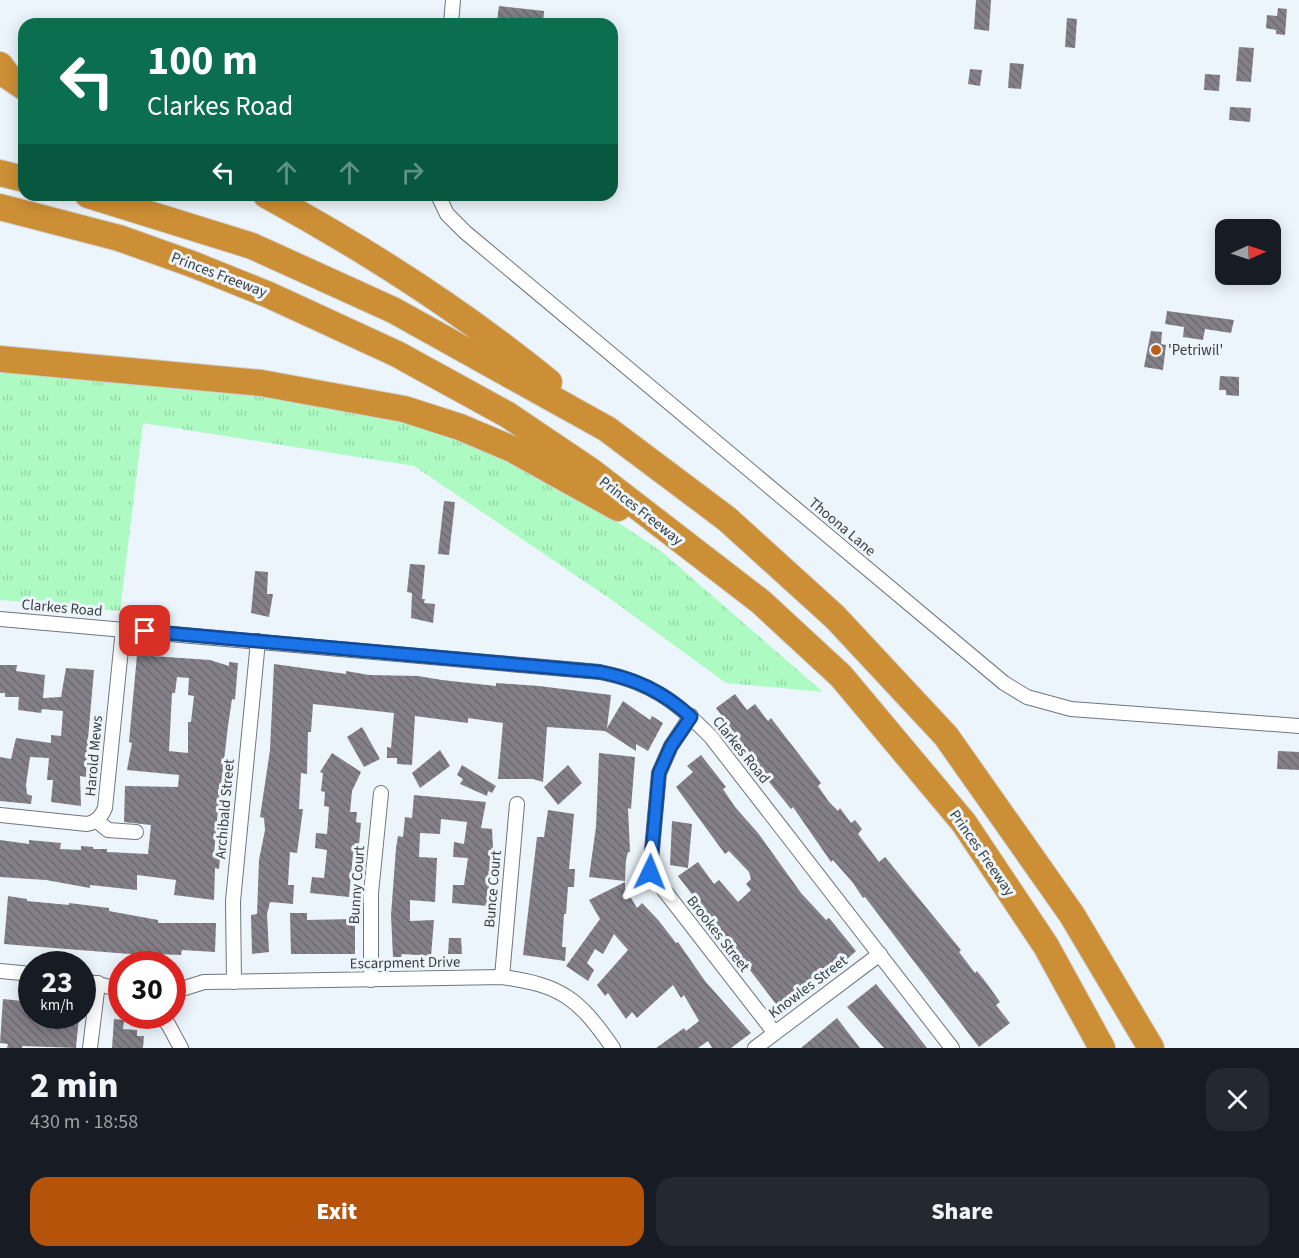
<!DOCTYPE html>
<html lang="en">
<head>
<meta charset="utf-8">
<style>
	:root { --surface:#171b24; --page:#242831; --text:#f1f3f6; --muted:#9ea1a6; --accent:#b45309 }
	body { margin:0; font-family:"Source Sans 3",sans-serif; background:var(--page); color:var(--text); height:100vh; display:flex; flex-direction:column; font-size:22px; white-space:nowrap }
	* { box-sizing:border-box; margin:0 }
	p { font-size:20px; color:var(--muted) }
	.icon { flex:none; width:33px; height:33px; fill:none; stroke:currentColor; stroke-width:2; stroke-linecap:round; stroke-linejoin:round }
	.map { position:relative; height:1048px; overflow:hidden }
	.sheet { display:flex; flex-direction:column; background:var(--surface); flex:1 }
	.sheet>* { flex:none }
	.hud { position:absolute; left:18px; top:18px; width:600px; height:183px; border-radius:18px; box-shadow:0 3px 15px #0003; background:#0b6e4f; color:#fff; overflow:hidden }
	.needle { width:39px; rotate:87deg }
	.buttons { position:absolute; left:1215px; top:219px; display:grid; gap:12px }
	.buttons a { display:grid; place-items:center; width:66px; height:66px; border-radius:12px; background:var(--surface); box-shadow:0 3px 15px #0003; font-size:30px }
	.speed { position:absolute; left:18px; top:951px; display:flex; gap:12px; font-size:30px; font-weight:700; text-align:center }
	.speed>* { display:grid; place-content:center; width:78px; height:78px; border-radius:50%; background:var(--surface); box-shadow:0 3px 15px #0003; line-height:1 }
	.speed small { font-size:15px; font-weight:400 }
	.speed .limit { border:9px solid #d22; background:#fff; color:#111 }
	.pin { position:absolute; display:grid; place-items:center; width:51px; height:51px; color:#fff; margin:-26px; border-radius:12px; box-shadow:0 3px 9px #0006 }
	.me { position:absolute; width:66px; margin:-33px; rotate:2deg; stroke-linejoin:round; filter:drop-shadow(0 0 4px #0008) }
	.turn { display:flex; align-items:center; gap:21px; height:126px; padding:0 30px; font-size:27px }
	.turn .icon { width:78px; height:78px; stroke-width:2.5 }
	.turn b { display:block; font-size:42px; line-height:51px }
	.lanes { display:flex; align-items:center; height:57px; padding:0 30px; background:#0003; justify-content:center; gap:30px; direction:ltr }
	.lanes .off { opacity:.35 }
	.round { display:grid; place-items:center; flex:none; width:63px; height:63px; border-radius:18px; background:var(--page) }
	.summary { display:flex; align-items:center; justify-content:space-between; height:102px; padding:0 30px }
	h1 { font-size:36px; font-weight:800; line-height:45px }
	.button { display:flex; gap:12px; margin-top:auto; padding:12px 30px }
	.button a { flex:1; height:69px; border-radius:18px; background:var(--accent); color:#fff; font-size:24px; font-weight:800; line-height:69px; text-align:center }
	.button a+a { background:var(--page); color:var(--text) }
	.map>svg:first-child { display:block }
</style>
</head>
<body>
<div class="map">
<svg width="1299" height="1048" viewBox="0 0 1299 1048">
	<defs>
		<pattern id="grass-tufts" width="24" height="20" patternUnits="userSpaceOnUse" patternTransform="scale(1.5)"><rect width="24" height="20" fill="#adfbc2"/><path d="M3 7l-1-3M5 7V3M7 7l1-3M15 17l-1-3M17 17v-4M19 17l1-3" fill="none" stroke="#96d8a8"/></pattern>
		<pattern id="building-back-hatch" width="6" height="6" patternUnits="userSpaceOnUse" patternTransform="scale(1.5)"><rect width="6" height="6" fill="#848088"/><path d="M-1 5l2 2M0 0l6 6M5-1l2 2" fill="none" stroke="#6d6a71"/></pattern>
	</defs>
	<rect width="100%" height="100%" fill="#edf5fc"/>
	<path fill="url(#grass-tufts)" d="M 0,371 L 181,383 L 356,406 L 468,439 L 601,511 L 661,551 L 823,692 L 726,683 L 609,598 L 414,466 L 143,423 L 120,611 L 0,600 Z"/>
	<g fill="url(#building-back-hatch)" fill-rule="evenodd">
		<path d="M 976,0 L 991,0 L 989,31 L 974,29 Z"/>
		<path d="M 499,6 L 544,11 L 543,24 L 497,21 Z"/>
		<path d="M 1278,8 L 1287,9 L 1285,35 L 1276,34 L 1276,30 L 1266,28 L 1267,15 L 1277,16 Z"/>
		<path d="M 1067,18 L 1077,19 L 1075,48 L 1065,47 Z"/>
		<path d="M 1239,47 L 1254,48 L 1251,82 L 1236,81 Z"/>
		<path d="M 1010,63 L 1024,64 L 1021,89 L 1008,88 Z"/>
		<path d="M 970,69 L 982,70 L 980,86 L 968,84 Z"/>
		<path d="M 1205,74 L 1220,75 L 1219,91 L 1204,90 Z"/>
		<path d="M 1230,107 L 1251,108 L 1250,122 L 1229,120 Z"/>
		<path d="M 1167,311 L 1234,320 L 1231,333 L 1205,329 L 1203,340 L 1183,337 L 1184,327 L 1165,324 Z"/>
		<path d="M 1151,331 L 1162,332 L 1161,344 L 1166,345 L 1163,370 L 1144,367 Z"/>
		<path d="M 1220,376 L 1239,377 L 1239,396 L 1226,395 L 1226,390 L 1219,390 Z"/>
		<path d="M 444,501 L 455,502 L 449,555 L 438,554 Z"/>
		<path d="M 410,564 L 425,565 L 422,599 L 425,599 L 424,603 L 435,604 L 433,623 L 411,618 L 412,593 L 407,592 Z"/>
		<path d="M 255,571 L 268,572 L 267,594 L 273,594 L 269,617 L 251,613 Z"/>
		<path d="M 137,655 L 210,660 L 229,666 L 229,662 L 238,663 L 235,700 L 232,699 L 228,726 L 217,820 L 214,854 L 216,858 L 220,858 L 219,869 L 215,868 L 214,900 L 174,895 L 176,880 L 137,875 L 137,890 L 90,885 L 90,888 L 46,880 L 0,877 L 0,840 L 29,844 L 29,840 L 61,843 L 60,849 L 81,850 L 81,846 L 93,847 L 93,849 L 107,849 L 107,852 L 148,854 L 151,825 L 124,822 L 125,786 L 178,787 L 179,775 L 127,770 L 132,743 L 129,742 ZM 177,677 L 189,678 L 188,695 L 194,696 L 191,722 L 188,722 L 188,753 L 169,751 L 172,693 L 175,693 Z"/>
		<path d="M 274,664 L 346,674 L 346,671 L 369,675 L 418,676 L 442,680 L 496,686 L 496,683 L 539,686 L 611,695 L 607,728 L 623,701 L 650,720 L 652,716 L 663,723 L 648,751 L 636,744 L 636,751 L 605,731 L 547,727 L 543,782 L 533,779 L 498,779 L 503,723 L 468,718 L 468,723 L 415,716 L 412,765 L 397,764 L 397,758 L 387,758 L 387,747 L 391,748 L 394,713 L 313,704 L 311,732 L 308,732 L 307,774 L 301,773 L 299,809 L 303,809 L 297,853 L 290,852 L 288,885 L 294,885 L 293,904 L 270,902 L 267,914 L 269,952 L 252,954 L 251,915 L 257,914 L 259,860 L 265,830 L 264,818 L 260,817 L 270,750 Z"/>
		<path d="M 0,665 L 17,665 L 16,671 L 45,675 L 43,698 L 61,697 L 66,668 L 94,670 L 88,739 L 91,740 L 90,750 L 87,750 L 86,777 L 80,776 L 81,806 L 51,802 L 53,780 L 47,780 L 49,758 L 30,757 L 26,785 L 27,794 L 32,796 L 31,804 L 0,801 L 0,757 L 11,759 L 16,738 L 51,743 L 51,735 L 61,736 L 63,711 L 42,709 L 41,713 L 18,710 L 19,697 L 5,697 L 5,693 L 0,693 Z"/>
		<path d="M 735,694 L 747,710 L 755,704 L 768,721 L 771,718 L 821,783 L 818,786 L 829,802 L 838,811 L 840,808 L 851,823 L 855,820 L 862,829 L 858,834 L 879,862 L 885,857 L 961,950 L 959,952 L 975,973 L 977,971 L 988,985 L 1000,1002 L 996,1005 L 1010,1023 L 979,1047 L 865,897 L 863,898 L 853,883 L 833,860 L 831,862 L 793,807 L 791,809 L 770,783 L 757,765 L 759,763 L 731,733 L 732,730 L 716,708 Z"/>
		<path d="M 362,727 L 380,759 L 364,767 L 347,737 Z"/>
		<path d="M 440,750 L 450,766 L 420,788 L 412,773 Z"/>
		<path d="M 1278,751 L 1299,752 L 1299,770 L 1277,769 Z"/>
		<path d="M 332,753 L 361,772 L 352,791 L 350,812 L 357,812 L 356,822 L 361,823 L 358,855 L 353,854 L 349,897 L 310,893 L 312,877 L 324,878 L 327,850 L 315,848 L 316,833 L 327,834 L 329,807 L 324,806 L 325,792 L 321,791 L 323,773 L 320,772 Z"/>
		<path d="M 599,753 L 635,757 L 631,809 L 628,808 L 630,852 L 628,852 L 626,860 L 625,881 L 589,877 L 596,827 Z"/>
		<path d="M 701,755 L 726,787 L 723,789 L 735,807 L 758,833 L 801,893 L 826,920 L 829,918 L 856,951 L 844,962 L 841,957 L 812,984 L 809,979 L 788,999 L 789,1001 L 779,1008 L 678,876 L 698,862 L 714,884 L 719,880 L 738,902 L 751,890 L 746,884 L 751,879 L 749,872 L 729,851 L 725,854 L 676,787 L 693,772 L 687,766 Z"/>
		<path d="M 462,765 L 496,786 L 492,793 L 488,791 L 487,796 L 460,784 L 463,779 L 457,775 Z"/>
		<path d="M 568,765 L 582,783 L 558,805 L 544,787 Z"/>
		<path d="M 414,795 L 486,802 L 481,828 L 492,829 L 493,848 L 488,906 L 452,903 L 453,885 L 464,885 L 468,858 L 453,857 L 454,842 L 464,844 L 467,822 L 441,819 L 440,834 L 420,833 L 419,857 L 437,858 L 435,902 L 410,900 L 410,921 L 434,920 L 431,956 L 402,954 L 401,957 L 393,957 L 391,915 L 396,848 L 398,836 L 403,837 L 405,817 L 412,818 Z"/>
		<path d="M 548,810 L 574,814 L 569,869 L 575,869 L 574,887 L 568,887 L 566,914 L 564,914 L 562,947 L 566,947 L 565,961 L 523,955 L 537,837 L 544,837 Z"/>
		<path d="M 672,821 L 692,824 L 688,868 L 670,865 Z"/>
		<path d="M 625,882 L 625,888 L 637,908 L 642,903 L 659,921 L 676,943 L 678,942 L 705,981 L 751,1033 L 731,1048 L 712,1048 L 708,1041 L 698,1048 L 656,1048 L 684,1028 L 686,1031 L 699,1021 L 684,995 L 681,998 L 673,985 L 637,1018 L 632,1012 L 626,1019 L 608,993 L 605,996 L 597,985 L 628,950 L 614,934 L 603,954 L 595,949 L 587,963 L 594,970 L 588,981 L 566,966 L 600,919 L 589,900 Z"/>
		<path d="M 8,896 L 27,899 L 27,901 L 69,905 L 69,903 L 109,908 L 109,911 L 158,920 L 158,923 L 216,923 L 215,952 L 182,950 L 181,955 L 156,954 L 155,956 L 4,944 Z"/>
		<path d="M 290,913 L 307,913 L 307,920 L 355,919 L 355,954 L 291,954 Z"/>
		<path d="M 449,938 L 461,938 L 462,954 L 448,954 Z"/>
		<path d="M 876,984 L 902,1016 L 927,1048 L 884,1048 L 847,1007 Z"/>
		<path d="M 3,999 L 32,1002 L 32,1016 L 79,1016 L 76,1048 L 22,1046 L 22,1048 L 7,1048 L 8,1044 L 0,1043 Z"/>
		<path d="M 837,1018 L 860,1048 L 801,1048 Z"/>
		<path d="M 114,1019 L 124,1020 L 123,1029 L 137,1030 L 137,1036 L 144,1036 L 143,1048 L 112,1048 Z"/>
	</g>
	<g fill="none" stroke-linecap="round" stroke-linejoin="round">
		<defs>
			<g id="minor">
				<path d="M 451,24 L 453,0"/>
				<path d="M 438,195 L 447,214 L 465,232 L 1004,683 L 1027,697 L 1071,709 L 1299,726"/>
				<path d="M 0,619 L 600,672 C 650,682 676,701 711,737 L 952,1048"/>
				<path d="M 691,716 L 671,746 L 659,773 L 650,872 L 774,1032"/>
				<path d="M 0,815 L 87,824 C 97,822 101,817 105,808 L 123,629"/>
				<path d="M 97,821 L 108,830 L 136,832"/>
				<path d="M 0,971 L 32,974"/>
				<path d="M 502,977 L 517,804"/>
				<path d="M 82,980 L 122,990"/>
				<path d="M 371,980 L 371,893 L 381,793"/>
				<path d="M 234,982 L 233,901 L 258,641"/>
				<path d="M 172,992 L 204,982 L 502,977 C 562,985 579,999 613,1048"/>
				<path d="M 160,1016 L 168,1024 L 181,1048"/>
				<path d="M 90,1048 L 98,983"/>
				<path d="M 755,1048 L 880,954"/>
			</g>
			<g id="motorway">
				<path d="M 0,65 L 9,77 L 24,87"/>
				<path d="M 0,173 L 24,179"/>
				<path d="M 88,195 L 252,246 L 393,310 L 607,429 L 727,519 L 835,617 L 946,736 L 1072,915 L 1151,1048"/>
				<path d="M 266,195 C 365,249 462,311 549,382"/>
				<path d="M 0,207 L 119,238 L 192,264 L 269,295 L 397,354 L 508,415 L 591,471 L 761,602 L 841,676 L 964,823 L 1046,946 L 1102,1048"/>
				<path d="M 0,359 L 261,383 L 404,409 L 460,427 L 512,449 L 618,508"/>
			</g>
		</defs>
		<use href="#minor" stroke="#6f767c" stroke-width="16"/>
		<use href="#motorway" stroke="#d0d0d1" stroke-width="28"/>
		<use href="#minor" stroke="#fff" stroke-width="14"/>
		<use href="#motorway" stroke="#cd8f35" stroke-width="26"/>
	</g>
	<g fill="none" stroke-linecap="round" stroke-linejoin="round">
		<defs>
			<path id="route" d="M 145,631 L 600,672 C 636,679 663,692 691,717 L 671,746 L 659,773 L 650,872"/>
		</defs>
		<use href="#route" stroke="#114b97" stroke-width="15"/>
		<use href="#route" stroke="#1a73e8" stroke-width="10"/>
	</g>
	<circle fill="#bc5e15" stroke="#edf5fc" stroke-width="2" cx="1156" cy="350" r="6"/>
	<g text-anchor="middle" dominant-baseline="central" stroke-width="6" stroke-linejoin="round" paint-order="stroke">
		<g font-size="15" fill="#3a3d3f" stroke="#edf5fc">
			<text transform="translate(219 275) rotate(21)">Princes Freeway</text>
			<text transform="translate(641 511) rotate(38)">Princes Freeway</text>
			<text transform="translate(842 527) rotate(40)">Thoona Lane</text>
			<text transform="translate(62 608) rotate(5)">Clarkes Road</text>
			<text transform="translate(741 750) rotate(51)">Clarkes Road</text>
			<text transform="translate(94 756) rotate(-85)">Harold Mews</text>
			<text transform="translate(225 809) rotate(-85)">Archibald Street</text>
			<text transform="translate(982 853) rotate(55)">Princes Freeway</text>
			<text transform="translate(357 885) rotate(-86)">Bunny Court</text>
			<text transform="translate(493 889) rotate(-85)">Bunce Court</text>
			<text transform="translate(718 934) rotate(52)">Brookes Street</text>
			<text transform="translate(405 963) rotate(-1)">Escarpment Drive</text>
			<text transform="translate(808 987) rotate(-37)">Knowles Street</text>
		</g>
		<g font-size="15" fill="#3a3d3f" stroke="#edf5fc" text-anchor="start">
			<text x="1168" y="350">'Petriwil'</text>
		</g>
	</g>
</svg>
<div class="buttons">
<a><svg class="needle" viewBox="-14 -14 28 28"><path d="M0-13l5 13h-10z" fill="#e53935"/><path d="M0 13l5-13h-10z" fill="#9ea1a6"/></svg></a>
</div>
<div class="speed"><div>23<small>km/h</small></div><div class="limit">30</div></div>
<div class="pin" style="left:145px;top:631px;background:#d93025"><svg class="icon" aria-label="arrive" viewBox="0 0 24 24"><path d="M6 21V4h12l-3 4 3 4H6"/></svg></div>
<svg class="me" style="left:650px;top:872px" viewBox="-20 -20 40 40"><path d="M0-17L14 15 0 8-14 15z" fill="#1a73e8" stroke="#fff" stroke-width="4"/></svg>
<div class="hud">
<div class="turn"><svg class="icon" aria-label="left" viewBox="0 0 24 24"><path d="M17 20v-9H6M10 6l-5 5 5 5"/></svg><div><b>100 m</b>Clarkes Road</div></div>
<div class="lanes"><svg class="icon" aria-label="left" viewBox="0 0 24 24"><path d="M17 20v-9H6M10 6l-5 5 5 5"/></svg><svg class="icon off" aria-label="ahead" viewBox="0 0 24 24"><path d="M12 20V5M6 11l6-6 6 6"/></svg><svg class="icon off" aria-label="ahead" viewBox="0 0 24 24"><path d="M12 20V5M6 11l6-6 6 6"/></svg><svg class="icon off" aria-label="right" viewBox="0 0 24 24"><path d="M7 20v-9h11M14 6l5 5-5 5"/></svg></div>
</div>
</div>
<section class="sheet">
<div class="summary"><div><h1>2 min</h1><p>430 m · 18:58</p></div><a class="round"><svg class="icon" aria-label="close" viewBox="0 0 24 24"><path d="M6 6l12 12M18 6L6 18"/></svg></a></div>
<div class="button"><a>Exit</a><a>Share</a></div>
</section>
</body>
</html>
